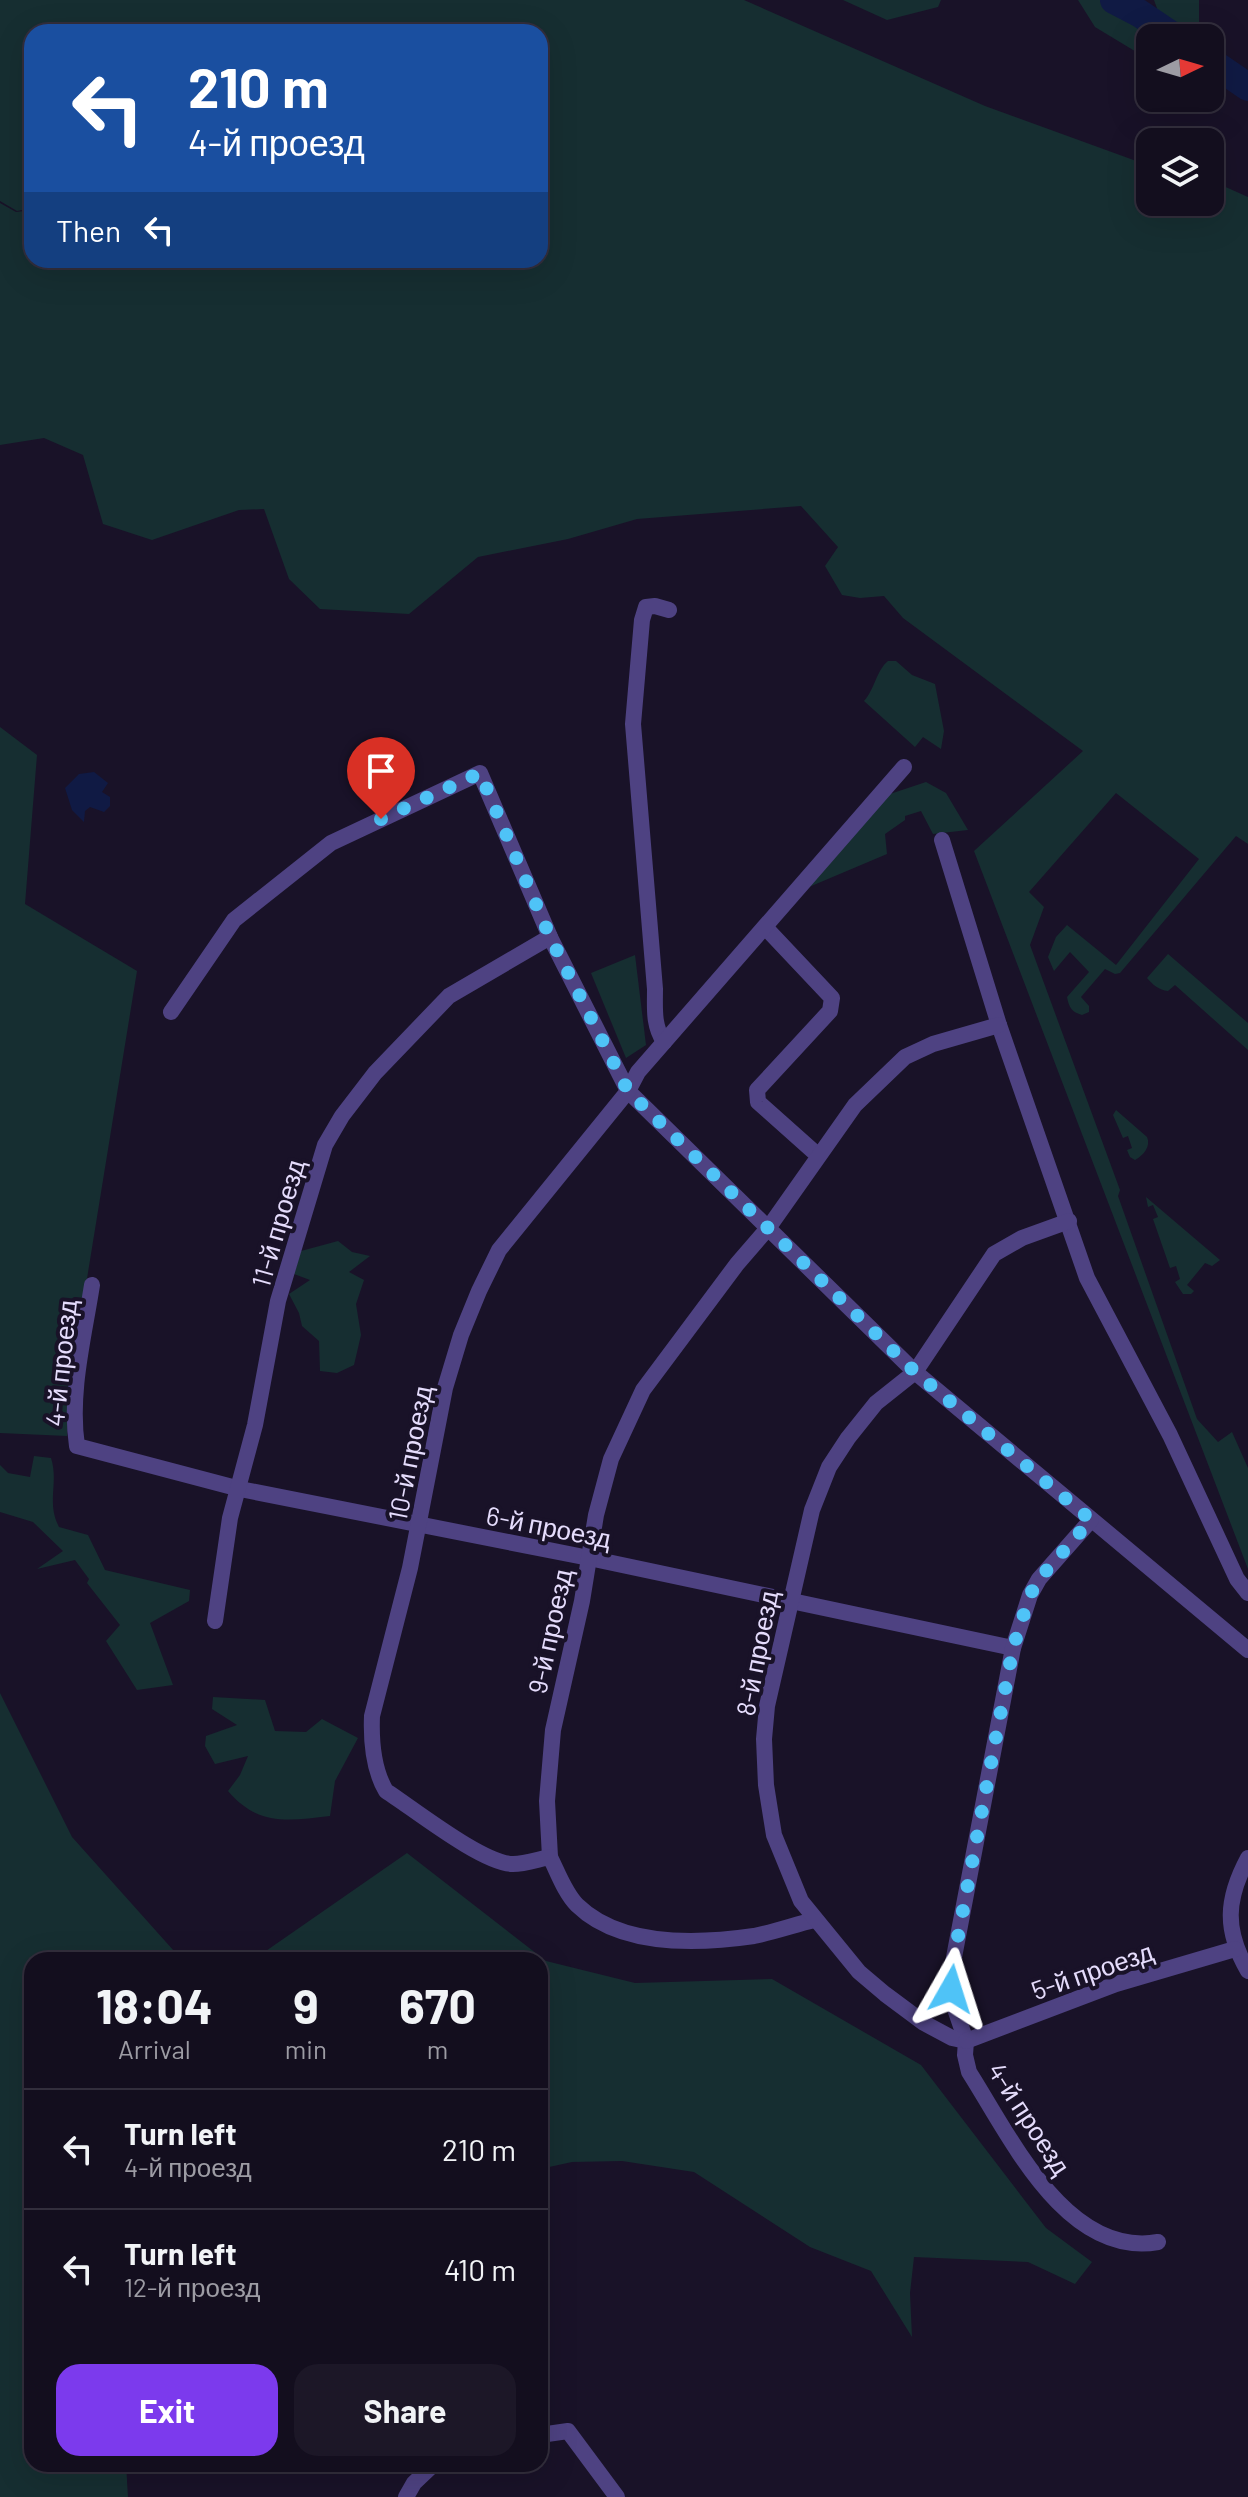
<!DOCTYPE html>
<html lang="en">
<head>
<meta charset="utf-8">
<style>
	:root { --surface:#130e1e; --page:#1c1727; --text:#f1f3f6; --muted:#9d9ca4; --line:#322e3c; --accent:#7c3aed }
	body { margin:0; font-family:Barlow,sans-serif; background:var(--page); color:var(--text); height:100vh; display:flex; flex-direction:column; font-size:30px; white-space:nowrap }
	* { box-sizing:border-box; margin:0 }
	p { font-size:26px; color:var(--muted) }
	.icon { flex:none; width:44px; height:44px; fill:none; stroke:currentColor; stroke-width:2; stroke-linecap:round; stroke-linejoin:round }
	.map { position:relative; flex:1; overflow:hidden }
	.side { position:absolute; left:24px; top:1952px; width:524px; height:520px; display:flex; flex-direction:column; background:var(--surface); border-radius:24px; box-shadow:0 8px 32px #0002,0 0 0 2px var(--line) }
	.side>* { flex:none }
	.guide { position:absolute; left:24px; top:24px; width:524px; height:244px; border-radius:24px; box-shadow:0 8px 32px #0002,0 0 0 2px var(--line); background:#1a4fa0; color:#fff; overflow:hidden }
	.needle { width:52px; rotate:85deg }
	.buttons { position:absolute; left:1136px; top:24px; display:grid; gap:16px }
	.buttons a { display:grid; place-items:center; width:88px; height:88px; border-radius:16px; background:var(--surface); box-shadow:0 8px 32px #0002,0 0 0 2px var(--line); font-size:40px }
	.pin { position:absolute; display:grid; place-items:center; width:68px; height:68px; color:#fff; margin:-82px -34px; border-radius:50% 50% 50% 0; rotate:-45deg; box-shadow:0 0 8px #0007 }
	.pin .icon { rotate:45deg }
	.me { position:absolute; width:88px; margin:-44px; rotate:6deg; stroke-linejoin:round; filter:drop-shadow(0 0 6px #0008) }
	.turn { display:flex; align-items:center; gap:28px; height:168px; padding:0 32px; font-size:36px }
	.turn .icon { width:104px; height:104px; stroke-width:2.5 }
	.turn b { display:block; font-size:56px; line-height:68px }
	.then { display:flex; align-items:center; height:76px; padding:0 32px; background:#0003; gap:16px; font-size:30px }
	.eta { display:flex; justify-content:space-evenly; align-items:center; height:136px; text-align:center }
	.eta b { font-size:48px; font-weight:700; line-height:56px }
	.button { display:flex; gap:16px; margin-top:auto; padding:16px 32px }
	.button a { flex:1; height:92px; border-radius:24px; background:var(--accent); color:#fff; font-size:32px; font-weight:700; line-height:92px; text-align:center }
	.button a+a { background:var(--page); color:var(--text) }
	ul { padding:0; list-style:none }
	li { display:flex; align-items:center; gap:24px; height:120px; padding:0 32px; border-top:2px solid var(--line) }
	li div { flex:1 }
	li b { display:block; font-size:30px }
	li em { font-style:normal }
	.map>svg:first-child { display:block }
</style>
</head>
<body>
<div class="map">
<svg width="1248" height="2497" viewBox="0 0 1248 2497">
	<rect width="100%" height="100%" fill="#191228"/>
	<g fill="#162e31">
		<path d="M 0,0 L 744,0 L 985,106 L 1150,166 L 1150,202 L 1210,202 L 1210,180 L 1248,197 L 1248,844 L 1236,836 L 1120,973 L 1115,974 L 1105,969 L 1081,997 L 1089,1006 L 1089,1012 L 1082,1015 C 1072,1012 1069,1008 1067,997 L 1089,972 L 1070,952 L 1054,971 L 1048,957 L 1056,937 L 1067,925 L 1116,965 L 1199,859 L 1116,793 L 1029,892 L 1044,907 L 1030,945 L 1120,1190 L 1118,1196 L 1197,1419 L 1218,1442 L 1232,1432 L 1248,1468 L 1248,1569 L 974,851 L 1083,751 L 903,618 L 884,596 L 860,598 L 842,595 L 825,566 L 838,547 L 801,506 L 637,519 L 568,539 L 478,557 L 409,614 L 320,609 L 289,579 L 264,509 L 239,510 L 152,540 L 103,524 L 83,455 L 44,438 L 0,445 L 0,203 L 16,212 L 32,210 L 32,260 L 62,260 L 46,262 L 540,260 L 540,32 L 32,32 L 32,208 L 17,211 L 0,201 Z"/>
		<path d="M 843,0 L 941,0 L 938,7 L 887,20 Z"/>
		<path d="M 1078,0 L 1130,0 L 1159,14 L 1154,0 L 1199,0 L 1199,26 L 1207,38 L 1150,38 L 1150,47 L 1143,56 L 1095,27 Z"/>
		<path d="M 888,661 L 896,661 L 912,675 L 935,684 L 944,731 L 941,749 L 923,737 L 915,747 L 864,701 C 875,689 876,671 888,661 Z"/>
		<path d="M 0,727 L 37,755 L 25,904 L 137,971 L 71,1377 L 67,1436 L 0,1433 Z"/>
		<path d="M 926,782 L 946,793 L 968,830 L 933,834 L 921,811 L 905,816 L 905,820 L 885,834 L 887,854 L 809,887 L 887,795 Z"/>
		<path d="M 1168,954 L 1248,1023 L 1248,1050 L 1175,985 L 1168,991 C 1159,990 1153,985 1147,978 Z"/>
		<path d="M 635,955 L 646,1045 L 626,1058 L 591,973 Z"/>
		<path d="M 1116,1110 L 1147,1137 C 1151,1146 1144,1155 1135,1160 L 1130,1157 L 1127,1150 L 1132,1148 L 1128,1136 L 1123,1138 L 1113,1115 Z"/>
		<path d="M 1146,1197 L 1220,1260 L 1212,1266 L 1205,1263 L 1187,1285 L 1194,1291 L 1191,1294 L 1183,1294 L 1175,1282 L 1180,1279 L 1176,1266 L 1170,1268 L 1153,1219 L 1158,1217 L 1153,1205 L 1148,1207 Z"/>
		<path d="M 338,1241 L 352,1252 L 370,1256 L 349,1272 L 364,1280 L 356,1304 L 361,1335 L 354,1365 L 337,1373 L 320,1371 L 319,1341 L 302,1326 L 299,1313 L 289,1294 L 310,1280 L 294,1274 L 301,1251 Z"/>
		<path d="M 34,1456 L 51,1458 C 59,1483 46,1502 59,1527 L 88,1535 L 105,1570 L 190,1590 L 189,1601 L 150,1623 L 173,1685 L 137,1690 L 106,1641 L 120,1625 L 87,1583 L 89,1579 L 75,1560 L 37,1569 L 63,1551 L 33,1522 L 0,1512 L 0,1465 L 8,1473 L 30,1477 Z"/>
		<path d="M 0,1693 L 72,1837 L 182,1960 L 32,1960 L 32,2464 L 126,2464 L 128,2497 L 0,2497 Z"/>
		<path d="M 213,1697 L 265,1700 L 275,1731 L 306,1732 L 322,1719 L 358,1738 L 335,1781 L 330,1816 C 287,1821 258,1826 228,1791 L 240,1775 L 248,1756 L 215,1764 L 205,1746 L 206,1736 L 237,1725 L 212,1709 Z"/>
		<path d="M 407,1853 L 546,1961 L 635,1983 L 772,1979 L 921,2065 L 1046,2228 L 1092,2262 L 1075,2284 L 1028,2262 L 914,2257 L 910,2293 L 912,2337 L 871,2271 L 810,2247 L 694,2172 L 622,2161 L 572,2162 L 540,2169 L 540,1960 L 253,1960 Z"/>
	</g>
	<path fill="#101a44" d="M 94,772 L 108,783 L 102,792 L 110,797 L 110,806 L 104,812 L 90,807 L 85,811 L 84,822 L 72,810 L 65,788 L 79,774 Z"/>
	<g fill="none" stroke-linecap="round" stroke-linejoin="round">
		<g stroke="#101a44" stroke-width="28">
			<path d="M 1114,0 L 1139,13 L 1176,38"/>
			<path d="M 1210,61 L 1248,87"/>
		</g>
		<g stroke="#4e4282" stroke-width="16">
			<path d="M 942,840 L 999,1025 L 1087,1278 L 1170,1435 L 1237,1579 L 1248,1593"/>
			<path d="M 765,927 L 832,998 L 830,1011 L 757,1090 L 758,1102 L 813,1151"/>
			<path d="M 171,1012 L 234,920 L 331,843 L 480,773 L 550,937 L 628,1091 L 915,1372 L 1248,1650"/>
			<path d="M 664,1042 C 653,1025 655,1009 655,989 L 633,724 L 642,620 L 646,607 L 655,606 L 669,610"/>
			<path d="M 92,1285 C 84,1337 69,1393 77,1446 L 240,1489 L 589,1558 L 1013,1648"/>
			<path d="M 1091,1520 L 1039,1579 L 1030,1595 L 1013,1648 L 951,1973 L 954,2006 L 966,2041 L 965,2055 L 969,2072 C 1010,2136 1066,2258 1158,2242"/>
			<path d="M 215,1621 L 230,1518 L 255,1425 L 278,1301 L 325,1145 L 342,1116 L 375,1073 L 449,996 L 550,937"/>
			<path d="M 550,1857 L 547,1801 L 553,1730 L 582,1601 L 596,1515 L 611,1459 L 643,1390 L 737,1264 L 769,1227 L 855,1105 L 905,1057 L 933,1044 L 999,1025"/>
			<path d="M 1248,1858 C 1226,1899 1224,1930 1248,1971"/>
			<path d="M 814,1920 C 794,1925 774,1932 754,1936 C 699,1944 621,1948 577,1905 C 565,1893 558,1873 550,1857 C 539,1859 525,1864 513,1864 C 483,1864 414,1809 386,1791 C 373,1769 371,1741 372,1716 L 410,1568 L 445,1388 L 461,1335 L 479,1291 L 499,1250 L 628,1091 L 638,1072 L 904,767"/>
			<path d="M 966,2041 L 952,2038 L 924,2023 L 885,1994 L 859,1972 L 801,1901 L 774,1835 L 766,1785 L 764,1739 L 767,1706 L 812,1510 L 829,1467 L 848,1438 L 876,1403 L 915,1372 L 994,1254 L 1022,1238 L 1069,1221"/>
			<path d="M 966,2041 L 1116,1984 L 1235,1949"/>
			<path d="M 540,2435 L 568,2431 L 617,2497"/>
			<path d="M 406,2497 L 414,2483 L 434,2464"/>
		</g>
	</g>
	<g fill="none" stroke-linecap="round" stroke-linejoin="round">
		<path stroke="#4fc3f7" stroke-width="14" stroke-dasharray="0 25.2" d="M 381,819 L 480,773 L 550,937 L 628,1091 L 915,1372 L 1091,1520 L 1039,1579 L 1030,1595 L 1013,1648 L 951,1973 L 951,1989"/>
	</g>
	<g text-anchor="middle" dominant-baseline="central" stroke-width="8" stroke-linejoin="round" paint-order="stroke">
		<g font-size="26" fill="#e5dcfc" stroke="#191228">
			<text transform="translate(277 1223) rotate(-74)">11-й проезд</text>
			<text transform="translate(60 1363) rotate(-84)">4-й проезд</text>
			<text transform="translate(409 1453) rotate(-79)">10-й проезд</text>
			<text transform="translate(549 1526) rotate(11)">6-й проезд</text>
			<text transform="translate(549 1631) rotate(-78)">9-й проезд</text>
			<text transform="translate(756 1653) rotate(-79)">8-й проезд</text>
			<text transform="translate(1092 1970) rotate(-19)">5-й проезд</text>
			<text transform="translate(1030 2118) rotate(57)">4-й проезд</text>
		</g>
	</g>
</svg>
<div class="buttons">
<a><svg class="needle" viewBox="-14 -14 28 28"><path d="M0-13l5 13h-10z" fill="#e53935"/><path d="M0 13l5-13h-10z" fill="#9d9ca4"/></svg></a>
<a><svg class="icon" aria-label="layers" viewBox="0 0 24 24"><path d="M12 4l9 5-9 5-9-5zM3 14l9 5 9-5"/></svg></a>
</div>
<div class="pin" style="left:381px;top:819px;background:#d93025"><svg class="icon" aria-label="arrive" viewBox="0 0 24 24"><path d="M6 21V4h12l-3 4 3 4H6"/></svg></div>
<svg class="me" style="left:951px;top:1989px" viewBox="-20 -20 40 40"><path d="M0-17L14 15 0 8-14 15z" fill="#4fc3f7" stroke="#fff" stroke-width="4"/></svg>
<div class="guide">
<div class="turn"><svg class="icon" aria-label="left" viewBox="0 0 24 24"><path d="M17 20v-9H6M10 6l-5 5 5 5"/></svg><div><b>210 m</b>4-й проезд</div></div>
<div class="then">Then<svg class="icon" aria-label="left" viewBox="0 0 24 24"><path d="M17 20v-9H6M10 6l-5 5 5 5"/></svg></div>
</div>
<section class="side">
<div class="eta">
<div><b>18:04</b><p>Arrival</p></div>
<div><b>9</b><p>min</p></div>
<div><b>670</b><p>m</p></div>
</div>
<ul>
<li><svg class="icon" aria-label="left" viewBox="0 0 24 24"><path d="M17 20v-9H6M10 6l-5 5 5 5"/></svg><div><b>Turn left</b><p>4-й проезд</p></div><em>210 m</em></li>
<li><svg class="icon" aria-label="left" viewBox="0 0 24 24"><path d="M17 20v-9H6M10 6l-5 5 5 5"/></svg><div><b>Turn left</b><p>12-й проезд</p></div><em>410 m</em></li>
</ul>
<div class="button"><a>Exit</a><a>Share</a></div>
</section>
</div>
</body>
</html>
